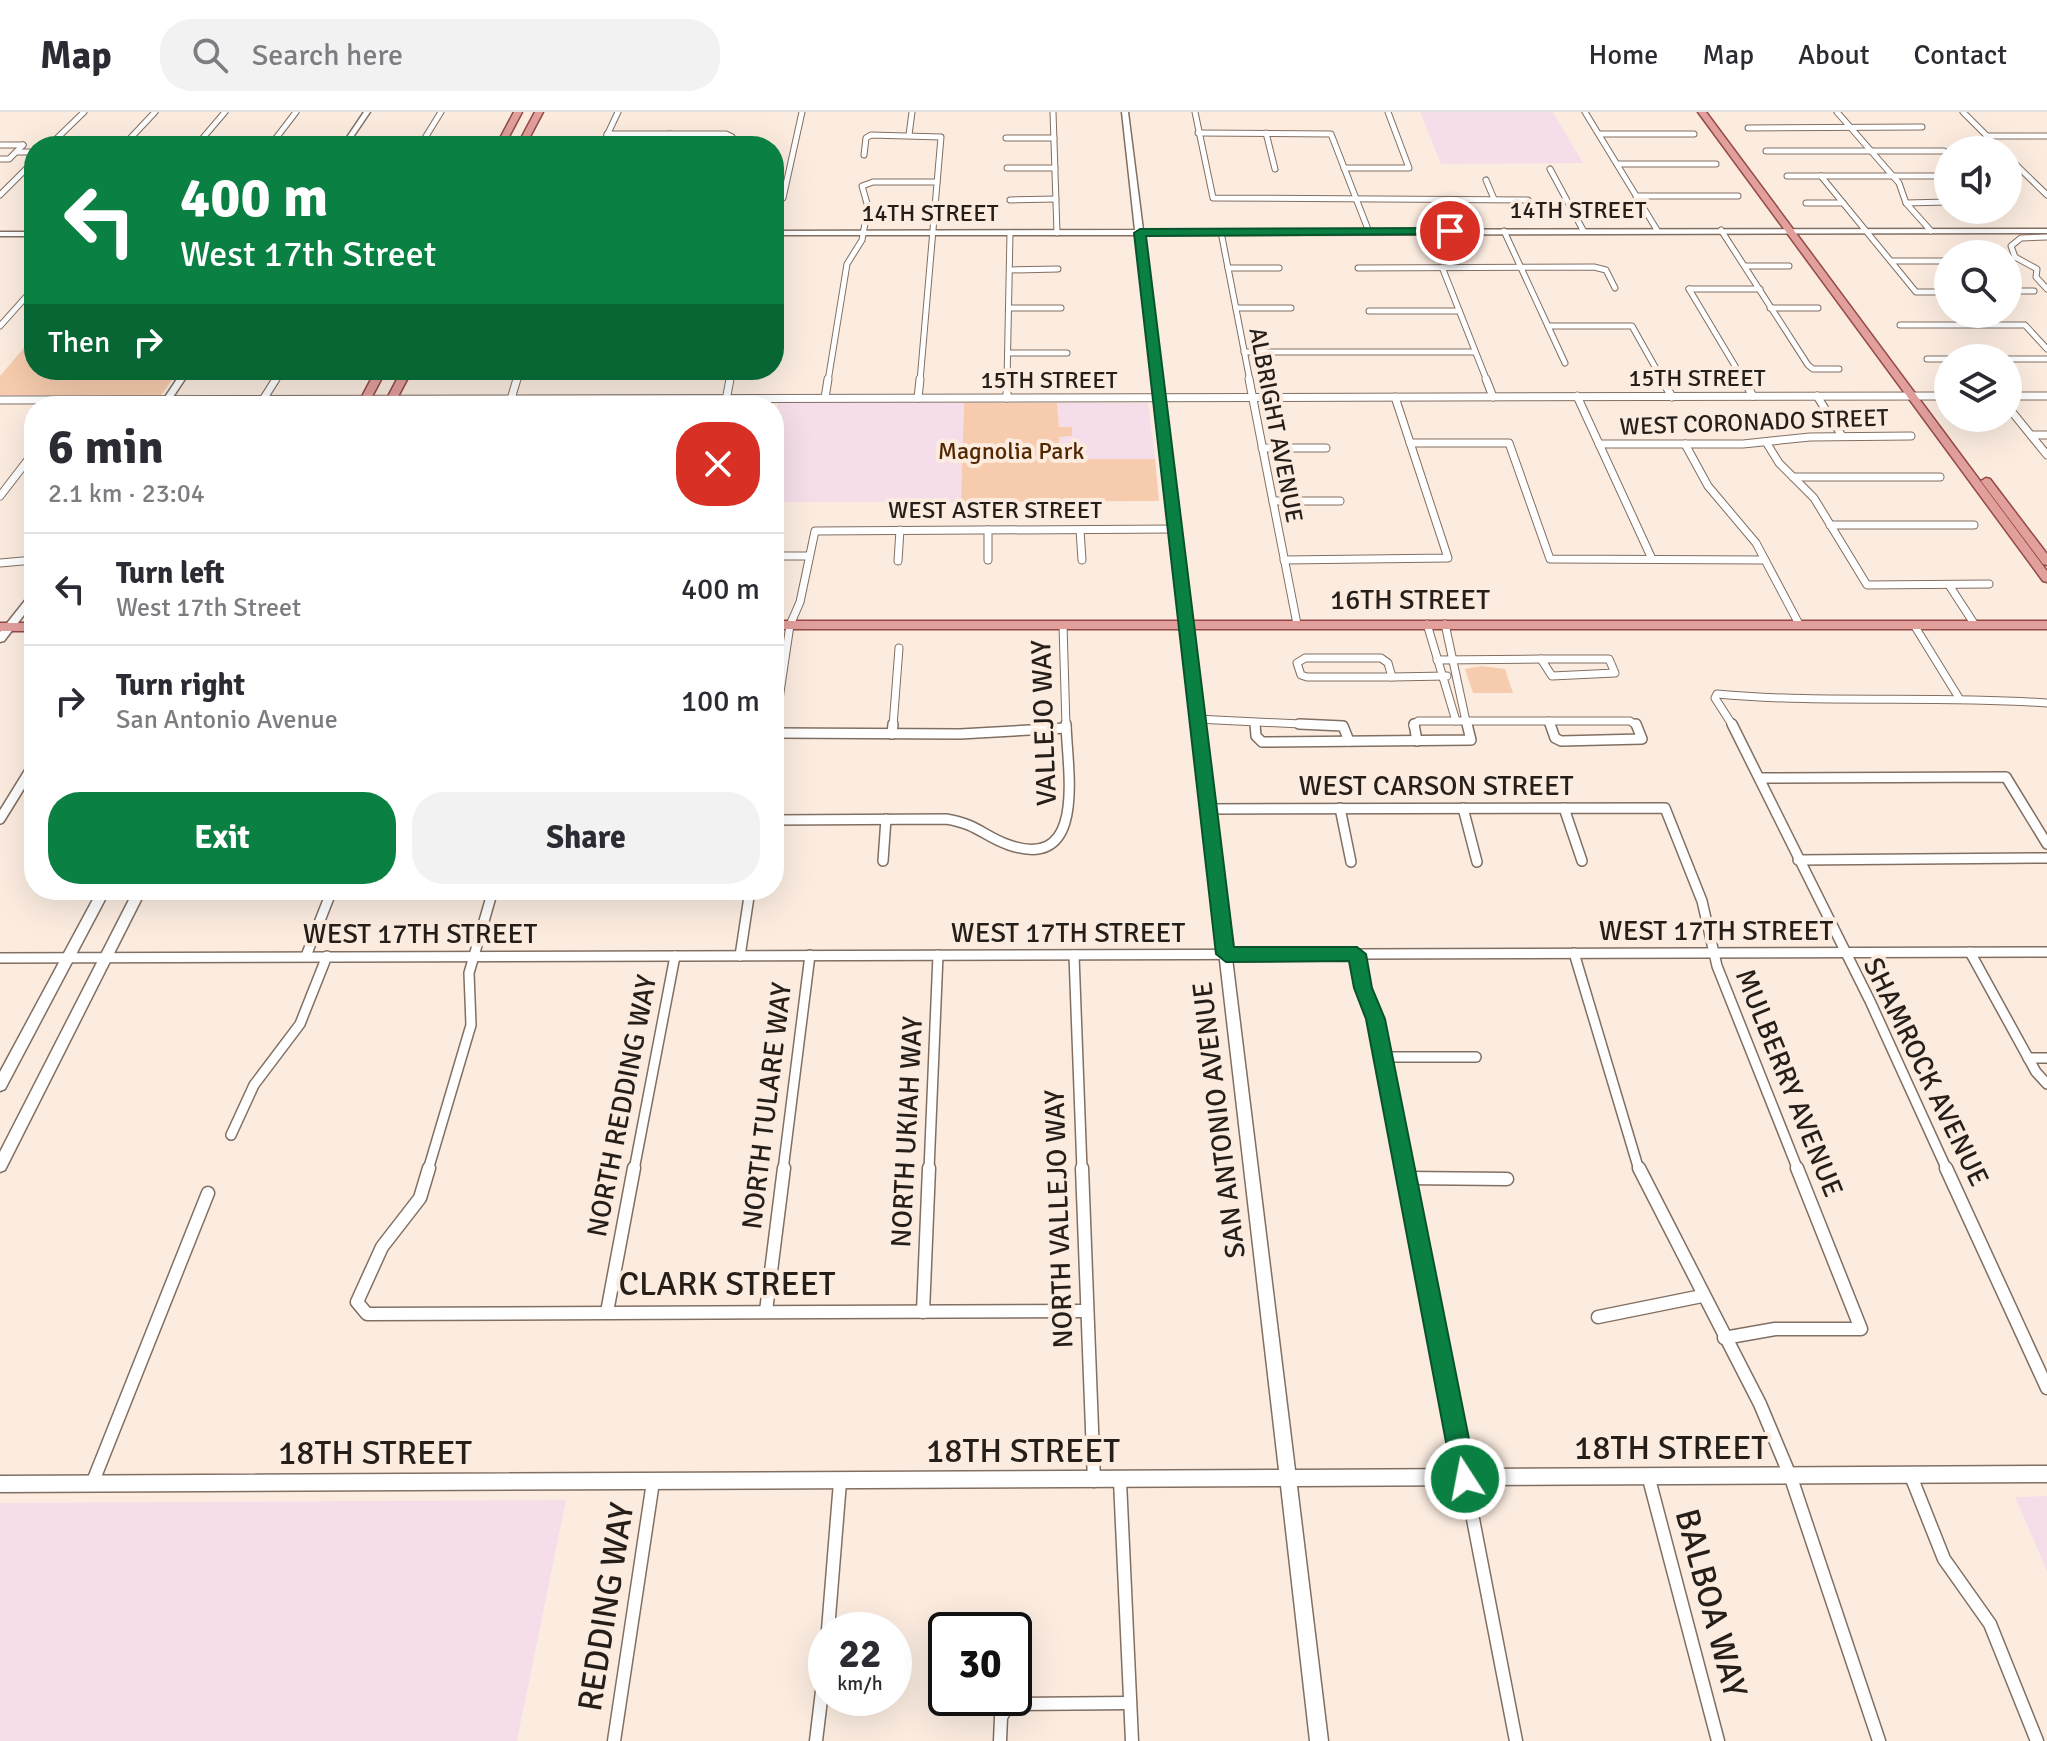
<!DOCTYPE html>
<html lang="en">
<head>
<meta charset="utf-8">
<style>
	:root { --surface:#fff; --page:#f2f2f3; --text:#2b2b33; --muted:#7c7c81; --line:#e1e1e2; --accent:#0b8043 }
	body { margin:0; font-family:Signika,sans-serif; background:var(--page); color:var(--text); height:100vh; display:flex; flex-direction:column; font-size:30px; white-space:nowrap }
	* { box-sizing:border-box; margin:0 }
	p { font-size:26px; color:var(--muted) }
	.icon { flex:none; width:44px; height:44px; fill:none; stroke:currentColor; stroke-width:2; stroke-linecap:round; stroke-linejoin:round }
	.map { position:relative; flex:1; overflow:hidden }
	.side { position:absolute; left:24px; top:284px; width:760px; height:504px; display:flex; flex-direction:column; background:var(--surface); border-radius:32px; box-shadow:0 8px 32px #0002 }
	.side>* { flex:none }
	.top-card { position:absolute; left:24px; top:24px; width:760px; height:244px; border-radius:32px; box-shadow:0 8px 32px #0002; background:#0b8043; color:#fff; overflow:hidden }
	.buttons { position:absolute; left:1934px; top:24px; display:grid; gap:16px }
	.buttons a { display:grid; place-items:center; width:88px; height:88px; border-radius:50%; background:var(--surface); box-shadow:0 8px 32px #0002; font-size:40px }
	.speed { position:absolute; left:808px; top:1500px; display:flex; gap:16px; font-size:40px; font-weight:700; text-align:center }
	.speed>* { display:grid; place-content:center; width:104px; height:104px; border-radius:50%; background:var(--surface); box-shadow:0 8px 32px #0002; line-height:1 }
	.speed small { font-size:20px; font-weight:400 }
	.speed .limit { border:4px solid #111; border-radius:12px; background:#fff; color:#111 }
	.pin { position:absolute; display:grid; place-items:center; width:68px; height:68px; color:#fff; margin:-34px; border:4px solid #fff; border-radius:50%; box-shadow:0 2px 8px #0007 }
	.me { position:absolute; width:88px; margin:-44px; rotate:349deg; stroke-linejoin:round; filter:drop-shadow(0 0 6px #0008) }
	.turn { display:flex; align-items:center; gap:28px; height:168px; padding:0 24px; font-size:36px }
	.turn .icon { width:104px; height:104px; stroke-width:2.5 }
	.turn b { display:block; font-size:56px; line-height:68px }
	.then { display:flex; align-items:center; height:76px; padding:0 24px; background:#0003; gap:16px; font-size:30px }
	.round { display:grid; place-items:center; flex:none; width:84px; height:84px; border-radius:32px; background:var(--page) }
	.summary { display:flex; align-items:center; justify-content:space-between; height:136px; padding:0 24px }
	h1 { font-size:48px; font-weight:700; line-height:60px }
	.cta { display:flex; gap:16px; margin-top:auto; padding:16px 24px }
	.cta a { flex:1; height:92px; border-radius:32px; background:var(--accent); color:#fff; font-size:32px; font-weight:700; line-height:92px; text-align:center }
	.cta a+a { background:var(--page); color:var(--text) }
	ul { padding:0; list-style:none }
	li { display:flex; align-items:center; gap:24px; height:112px; padding:0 24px; border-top:2px solid var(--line) }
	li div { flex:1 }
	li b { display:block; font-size:30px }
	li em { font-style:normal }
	header { display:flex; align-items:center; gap:48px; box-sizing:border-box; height:112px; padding:0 40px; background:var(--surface); border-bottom:2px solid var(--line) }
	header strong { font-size:38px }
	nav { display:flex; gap:44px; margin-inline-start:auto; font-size:28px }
	.search { width:560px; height:72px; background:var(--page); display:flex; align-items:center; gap:20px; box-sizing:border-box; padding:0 28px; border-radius:32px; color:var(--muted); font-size:30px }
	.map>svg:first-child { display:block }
</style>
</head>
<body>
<header>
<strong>Map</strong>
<div class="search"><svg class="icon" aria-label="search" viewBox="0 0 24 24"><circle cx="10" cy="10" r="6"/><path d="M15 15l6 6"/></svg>Search here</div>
<nav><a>Home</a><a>Map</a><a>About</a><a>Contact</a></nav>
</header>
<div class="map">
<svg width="2047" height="1629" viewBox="0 0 2047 1629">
	<rect width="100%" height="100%" fill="#fcece0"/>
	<g fill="#f5deea">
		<path d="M 1420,0 L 1553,0 L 1583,51 L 1441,52 Z"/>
		<path d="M 778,291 L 964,291 L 961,390 L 774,390 L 774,312 Z"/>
		<path d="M 1057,291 L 1148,291 L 1155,347 L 1060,347 Z"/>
		<path d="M 2047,1384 L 2047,1459 L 2015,1385 Z"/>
		<path d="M 566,1388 L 517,1629 L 0,1629 L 0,1391 Z"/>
	</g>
	<g fill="#f7ccae">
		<path d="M 34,224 L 34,258 L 179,258 L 161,283 L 0,283 L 0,264 Z"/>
		<path d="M 964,291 L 1057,291 L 1059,315 L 1072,315 L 1072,324 L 1059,325 L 1060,347 L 1155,347 L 1159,389 L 961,390 Z"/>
		<path d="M 1481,554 L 1505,557 L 1513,581 L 1473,581 L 1465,557 Z"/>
	</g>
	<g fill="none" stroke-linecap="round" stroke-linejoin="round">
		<defs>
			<g id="street-far3">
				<path d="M 1053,0 L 1057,121"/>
				<path d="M 1195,0 L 1213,86 L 1528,88"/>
				<path d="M 1585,0 L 1657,118"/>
				<path d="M 1837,0 L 1899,71 L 1906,91 L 1931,119"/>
				<path d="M 1963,0 L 2001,38"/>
				<path d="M 1748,16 L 1922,15"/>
				<path d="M 1198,21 L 1331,22 L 1369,120"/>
				<path d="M 1266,21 L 1275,57"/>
				<path d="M 607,22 L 726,22 L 732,25 L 729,34"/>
				<path d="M 1599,22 L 1694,22"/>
				<path d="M 909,23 L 912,0"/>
				<path d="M 1987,24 L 2047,24"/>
				<path d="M 1006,26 L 1054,26"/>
				<path d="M 0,33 L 23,33"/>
				<path d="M 49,34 L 84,0"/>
				<path d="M 123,34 L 155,0"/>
				<path d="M 196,34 L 225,0"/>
				<path d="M 270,34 L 296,0"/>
				<path d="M 420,34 L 441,0"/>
				<path d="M 602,34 L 618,0"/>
				<path d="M 665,34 L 670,22"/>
				<path d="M 1766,39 L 1944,39"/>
				<path d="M 16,40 L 34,40"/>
				<path d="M 864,43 L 866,26 L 871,23 L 941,25 L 920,269"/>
				<path d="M 2008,45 L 2047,83"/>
				<path d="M 0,47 L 9,47 L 23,33"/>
				<path d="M 1617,52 L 1716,52"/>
				<path d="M 1007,56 L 1055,56"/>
				<path d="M 1344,56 L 1409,56 L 1388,0"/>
				<path d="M 1550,57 L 1583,118"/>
				<path d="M 1787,64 L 1948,64"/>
				<path d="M 1821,64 L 1916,180 L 1948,180"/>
				<path d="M 1486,68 L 1494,87"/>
				<path d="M 0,83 L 34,49"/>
				<path d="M 1636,84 L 1738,84"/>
				<path d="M 1010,88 L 1056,87"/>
				<path d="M 774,90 L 783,86 L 802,0"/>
				<path d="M 1806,91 L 1843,91"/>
				<path d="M 1906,91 L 1948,90"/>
				<path d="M 1721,118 L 1808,253 L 1813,257 L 1839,257"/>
				<path d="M 1504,119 L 1565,251"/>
				<path d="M 1221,120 L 1250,269"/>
				<path d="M 2047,125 L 2021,126 L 2011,134 L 2015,145 L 2037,157 L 2036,165 L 2047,177"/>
				<path d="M 1891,149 L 1948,149"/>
				<path d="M 1745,154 L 1789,154"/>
				<path d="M 1442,155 L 1487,269"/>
				<path d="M 1228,156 L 1279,156"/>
				<path d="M 1358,156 L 1594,155 L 1606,158 L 1615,176"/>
				<path d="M 1010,158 L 1058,157"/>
				<path d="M 1689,177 L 1744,269"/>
				<path d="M 1689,177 L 1760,177"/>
				<path d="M 2008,179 L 2034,179"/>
				<path d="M 1010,196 L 1061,196"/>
				<path d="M 1236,196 L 1291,196"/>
				<path d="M 1770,196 L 1818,196"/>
				<path d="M 1369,199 L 1459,199"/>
				<path d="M 1900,213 L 2025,213 L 2047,237"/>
				<path d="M 0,214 L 34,176"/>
				<path d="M 1548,214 L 1632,214 L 1663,269"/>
				<path d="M 1244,240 L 1474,240"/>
				<path d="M 1008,241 L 1067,241"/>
				<path d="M 1927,247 L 1948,247"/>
				<path d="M 2008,247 L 2047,247"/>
				<path d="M 274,269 L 281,258"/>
				<path d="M 516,269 L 519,258"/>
				<path d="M 729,269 L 731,258"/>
				<path d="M 828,269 L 847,152 L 862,128 L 868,95 L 862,74 L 873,70 L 937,70"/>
				<path d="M 1007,269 L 1010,121"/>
			</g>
			<g id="street-far2">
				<path d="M 1249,267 L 1297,512"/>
				<path d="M 1486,267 L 1493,285"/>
				<path d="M 1662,267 L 1672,285"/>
				<path d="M 1743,267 L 1753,284"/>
				<path d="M 1577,284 L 1652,447"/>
				<path d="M 1817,284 L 1842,324"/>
				<path d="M 2008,284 L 2047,284"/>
				<path d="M 825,286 L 828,267"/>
				<path d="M 918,286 L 920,267"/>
				<path d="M 1007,286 L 1007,267"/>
				<path d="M 511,287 L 517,267"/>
				<path d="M 0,288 L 1948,284"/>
				<path d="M 259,294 L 276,267"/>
				<path d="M 725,294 L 730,267"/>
				<path d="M 2008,295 L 2047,343"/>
				<path d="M 2031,323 L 2047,323"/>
				<path d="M 1766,330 L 1779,351 L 1814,386 L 1867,473 L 1989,472"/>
				<path d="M 1410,331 L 1509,331 L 1550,447 L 1765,448"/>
				<path d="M 1599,332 L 1743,332 L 1810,325 L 1911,324"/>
				<path d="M 1685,332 L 1708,374 L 1756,431 L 1799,512"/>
				<path d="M 1262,336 L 1326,336"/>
				<path d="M 1793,365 L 1940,365"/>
				<path d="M 0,384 L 34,340"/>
				<path d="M 1273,389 L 1340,389"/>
				<path d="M 1830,413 L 1974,413"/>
				<path d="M 988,418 L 988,448"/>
				<path d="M 1080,418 L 1082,448"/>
				<path d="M 774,444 L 808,444"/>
				<path d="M 1284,448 L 1448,446 L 1395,285"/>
				<path d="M 898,449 L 900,418"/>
				<path d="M 0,451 L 34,448"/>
				<path d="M 1949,473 L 1975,513"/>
				<path d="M 1427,512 L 1456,609"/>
				<path d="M 1445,512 L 1467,614"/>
				<path d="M 1063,513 L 1066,614"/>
				<path d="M 1914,513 L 1959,586"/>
				<path d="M 1305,546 L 1381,546 L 1388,551 L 1392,565 L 1307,565 L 1301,563 L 1297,551 Z"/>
				<path d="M 1541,547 L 1609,547 L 1615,561 L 1552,564 Z"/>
				<path d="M 1437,548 L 1541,547"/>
				<path d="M 1392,565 L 1447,564"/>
				<path d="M 1196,607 L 1341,614"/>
				<path d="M 775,614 L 790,513 L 800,490 L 815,419 L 1175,417"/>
				<path d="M 893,614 L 899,536"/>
				<path d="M 1413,614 L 1418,609 L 1549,609"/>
				<path d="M 1551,614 L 1549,609 L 1630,609 L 1637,614"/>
				<path d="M 1733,614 L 1715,586 L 1717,582 C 1827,592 1937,583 2047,591"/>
			</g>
			<g id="street-far1">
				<path d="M 1255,612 L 1256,624 L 1262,630 L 1471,628 L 1467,612"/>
				<path d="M 1299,612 L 1343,614 L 1349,629"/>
				<path d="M 1414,612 L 1417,629"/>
				<path d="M 1550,612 L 1555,626 L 1561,629 L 1642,627 L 1636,612"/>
				<path d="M 1732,612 L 1870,889 L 1947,1058"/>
				<path d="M 774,618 L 775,612"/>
				<path d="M 774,621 L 960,622 L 1066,616"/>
				<path d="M 892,622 L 893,612"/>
				<path d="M 1760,666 L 2006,665 L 2047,732"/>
				<path d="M 1340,696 L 1351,750"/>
				<path d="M 1463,696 L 1477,750"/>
				<path d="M 1564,696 L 1582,749"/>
				<path d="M 1207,697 L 1665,696 L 1702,789 L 1717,854 L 1798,1058"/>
				<path d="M 0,707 L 34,652"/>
				<path d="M 774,708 L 946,707 C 978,712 983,724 1009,733 C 1088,760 1067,656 1066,612"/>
				<path d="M 1798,748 L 2047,746"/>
				<path d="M 883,749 L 886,707"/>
				<path d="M 1970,840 L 2036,960 L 2047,972"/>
				<path d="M 1574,841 L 1639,1058"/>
				<path d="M 1357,842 L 1363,876 L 1376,907 L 1405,1058"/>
				<path d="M 1074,843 L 1082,1058"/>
				<path d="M 306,844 L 332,778"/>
				<path d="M 740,844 L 750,778"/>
				<path d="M 0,846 L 2047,840"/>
				<path d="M 1382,945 L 1476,945"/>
				<path d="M 2028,946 L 2047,946"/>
				<path d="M 231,1023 L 254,973 L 300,912 L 327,844"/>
				<path d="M 428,1058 L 471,913 L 469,861 L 493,778"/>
				<path d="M 634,1058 L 675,844"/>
				<path d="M 783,1058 L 810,843"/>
				<path d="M 929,1058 L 938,843"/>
			</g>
			<g id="street">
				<path d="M 429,1056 L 420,1086 L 382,1135 L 357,1190 L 367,1202 L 1087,1199"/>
				<path d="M 1082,1056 L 1094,1369"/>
				<path d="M 1405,1056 L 1516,1629"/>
				<path d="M 1639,1056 L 1760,1292 L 1791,1366 L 1879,1629"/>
				<path d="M 1946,1056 L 2047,1276"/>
				<path d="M 1405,1066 L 1507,1067"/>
				<path d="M 766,1199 L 784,1056"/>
				<path d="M 607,1200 L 634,1056"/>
				<path d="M 923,1200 L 929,1056"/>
				<path d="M 1598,1205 L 1702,1184"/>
				<path d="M 1724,1226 L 1775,1217 L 1861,1217 L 1797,1056"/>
				<path d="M 1911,1364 L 1944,1447 L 1990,1512 L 2037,1629"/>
				<path d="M 1649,1367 L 1718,1629"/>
				<path d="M 1120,1369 L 1132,1629"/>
				<path d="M 92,1372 L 208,1081"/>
				<path d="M 828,1518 L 840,1370"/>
				<path d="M 614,1629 L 653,1370"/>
				<path d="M 816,1629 L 826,1546"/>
				<path d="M 1000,1629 L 1001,1605 L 1009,1592 L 1130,1591"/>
			</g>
			<g id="secondary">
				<path d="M 364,0 L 370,0 L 347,34 L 341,34 Z"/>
				<path d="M 1122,0 L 1128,0 L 1143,118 L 2047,117 L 2047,121 L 1143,123 L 1295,1358 L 2047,1354 L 2047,1370 L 1297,1374 L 1328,1629 L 1310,1629 L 1281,1374 L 0,1380 L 0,1364 L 1279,1358 L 1136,123 L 774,123 L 774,119 L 1135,118 Z"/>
				<rect x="0" y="120" width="34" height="4"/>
				<path d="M 183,258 L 191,258 L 167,294 L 159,294 Z"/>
				<path d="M 34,480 L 34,490 L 4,529 L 0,530 L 0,520 L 31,481 Z"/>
				<path d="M 98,778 L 110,778 L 5,977 L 0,979 L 0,960 Z"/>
				<path d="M 134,778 L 146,778 L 5,1058 L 0,1060 L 0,1040 Z"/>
			</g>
			<g id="primary">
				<path d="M 514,0 L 522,0 L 504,34 L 496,34 Z"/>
				<path d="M 535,0 L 543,0 L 525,34 L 517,34 Z"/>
				<path d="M 1698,0 L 1706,0 L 2047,459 L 2047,470 L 2043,469 Z"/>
				<path d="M 376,258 L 386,258 L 367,294 L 357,294 Z"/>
				<path d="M 402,258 L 412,258 L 393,294 L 383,294 Z"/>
				<path d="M 1986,366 L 1990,367 L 2047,442 L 2047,453 L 2043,452 L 1981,369 Z"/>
				<rect x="774" y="509" width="1273" height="8"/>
				<rect x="0" y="511" width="34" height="8"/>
			</g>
		</defs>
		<use href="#street-far3" stroke="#816f62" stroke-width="7"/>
		<use href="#street-far2" stroke="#816f62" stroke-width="9"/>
		<use href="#street-far1" stroke="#816f62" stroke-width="12"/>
		<use href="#street" stroke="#816f62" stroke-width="15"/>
		<use href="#secondary" stroke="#816f62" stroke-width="3"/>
		<use href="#primary" stroke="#944944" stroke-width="3"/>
		<use href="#street-far3" stroke="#fff" stroke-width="5"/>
		<use href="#street-far2" stroke="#fff" stroke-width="7"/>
		<use href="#street-far1" stroke="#fff" stroke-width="9"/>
		<use href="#street" stroke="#fff" stroke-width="12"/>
		<use href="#secondary" fill="#fff" fill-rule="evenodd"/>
		<use href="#primary" fill="#e2a09d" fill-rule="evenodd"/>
	</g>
	<path fill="#0b8043" stroke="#07532c" stroke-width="2" d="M 1450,116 L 1453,122 L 1146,124 L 1234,835 L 1357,835 L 1366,842 L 1372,876 L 1385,907 L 1477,1367 L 1473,1375 L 1465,1379 L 1457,1375 L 1453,1367 L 1366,907 L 1354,876 L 1349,849 L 1226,850 L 1216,842 L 1134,121 L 1140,117 Z"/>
	<g text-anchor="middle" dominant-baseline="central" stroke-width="8" stroke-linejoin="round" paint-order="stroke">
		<g font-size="24" fill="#251e19" stroke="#fcece0">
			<text x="1578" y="98">14TH STREET</text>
			<text x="930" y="101">14TH STREET</text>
			<text x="1697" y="266">15TH STREET</text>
			<text x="1049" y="268">15TH STREET</text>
			<text transform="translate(1754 310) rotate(-2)">WEST CORONADO STREET</text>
			<text transform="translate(1276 313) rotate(79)">ALBRIGHT AVENUE</text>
			<text x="995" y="398">WEST ASTER STREET</text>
		</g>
		<g font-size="24" fill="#522800" stroke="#fcece0">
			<text x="1011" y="339">Magnolia Park</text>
		</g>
		<g font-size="28" fill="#251e19" stroke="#fcece0">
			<text x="1410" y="488">16TH STREET</text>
			<text transform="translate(1044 611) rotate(-92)">VALLEJO WAY</text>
			<text x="1436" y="674">WEST CARSON STREET</text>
			<text x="1716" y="819">WEST 17TH STREET</text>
			<text x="1068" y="821">WEST 17TH STREET</text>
			<text x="420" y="822">WEST 17TH STREET</text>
			<text transform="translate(1926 960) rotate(64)">SHAMROCK AVENUE</text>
			<text transform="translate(1789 971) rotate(68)">MULBERRY AVENUE</text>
			<text transform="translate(622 994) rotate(-79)">NORTH REDDING WAY</text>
			<text transform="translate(767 994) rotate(-83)">NORTH TULARE WAY</text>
			<text transform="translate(1219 1008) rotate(-97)">SAN ANTONIO AVENUE</text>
			<text transform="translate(907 1020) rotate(-87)">NORTH UKIAH WAY</text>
			<text transform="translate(1059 1107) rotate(-92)">NORTH VALLEJO WAY</text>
		</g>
		<g font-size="34" fill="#251e19" stroke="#fcece0">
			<text x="727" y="1172">CLARK STREET</text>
			<text x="1671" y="1336">18TH STREET</text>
			<text x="1023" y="1339">18TH STREET</text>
			<text x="375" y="1341">18TH STREET</text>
			<text transform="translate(1711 1491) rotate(75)">BALBOA WAY</text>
			<text transform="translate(606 1495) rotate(-81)">REDDING WAY</text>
		</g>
	</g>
</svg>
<div class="buttons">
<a><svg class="icon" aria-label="sound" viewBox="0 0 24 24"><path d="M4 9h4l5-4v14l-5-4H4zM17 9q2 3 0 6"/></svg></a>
<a><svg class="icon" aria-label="search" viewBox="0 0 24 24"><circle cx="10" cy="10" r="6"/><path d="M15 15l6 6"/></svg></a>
<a><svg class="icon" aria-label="layers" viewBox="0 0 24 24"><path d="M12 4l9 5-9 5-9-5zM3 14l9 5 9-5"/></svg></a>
</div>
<div class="speed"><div>22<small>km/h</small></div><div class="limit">30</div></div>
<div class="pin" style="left:1450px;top:119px;background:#d93025"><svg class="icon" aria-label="arrive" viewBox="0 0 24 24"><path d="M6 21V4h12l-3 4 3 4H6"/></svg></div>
<svg class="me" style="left:1465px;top:1367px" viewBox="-20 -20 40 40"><circle r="17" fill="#0b8043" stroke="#fff" stroke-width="3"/><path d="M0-11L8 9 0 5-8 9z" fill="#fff"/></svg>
<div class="top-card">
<div class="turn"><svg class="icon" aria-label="left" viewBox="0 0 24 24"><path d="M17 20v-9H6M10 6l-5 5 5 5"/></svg><div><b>400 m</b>West 17th Street</div></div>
<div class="then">Then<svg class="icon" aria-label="right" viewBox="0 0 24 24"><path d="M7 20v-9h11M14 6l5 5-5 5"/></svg></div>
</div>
<section class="side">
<div class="summary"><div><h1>6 min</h1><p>2.1 km · 23:04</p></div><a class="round" style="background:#d93025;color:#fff"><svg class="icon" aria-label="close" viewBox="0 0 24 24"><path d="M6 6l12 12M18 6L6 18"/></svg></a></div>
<ul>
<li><svg class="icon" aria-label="left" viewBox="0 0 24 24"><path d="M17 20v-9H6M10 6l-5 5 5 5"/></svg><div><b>Turn left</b><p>West 17th Street</p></div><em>400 m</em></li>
<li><svg class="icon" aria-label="right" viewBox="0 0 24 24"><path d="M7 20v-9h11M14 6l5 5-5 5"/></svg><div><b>Turn right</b><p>San Antonio Avenue</p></div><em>100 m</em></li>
</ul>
<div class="cta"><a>Exit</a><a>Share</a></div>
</section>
</div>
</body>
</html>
